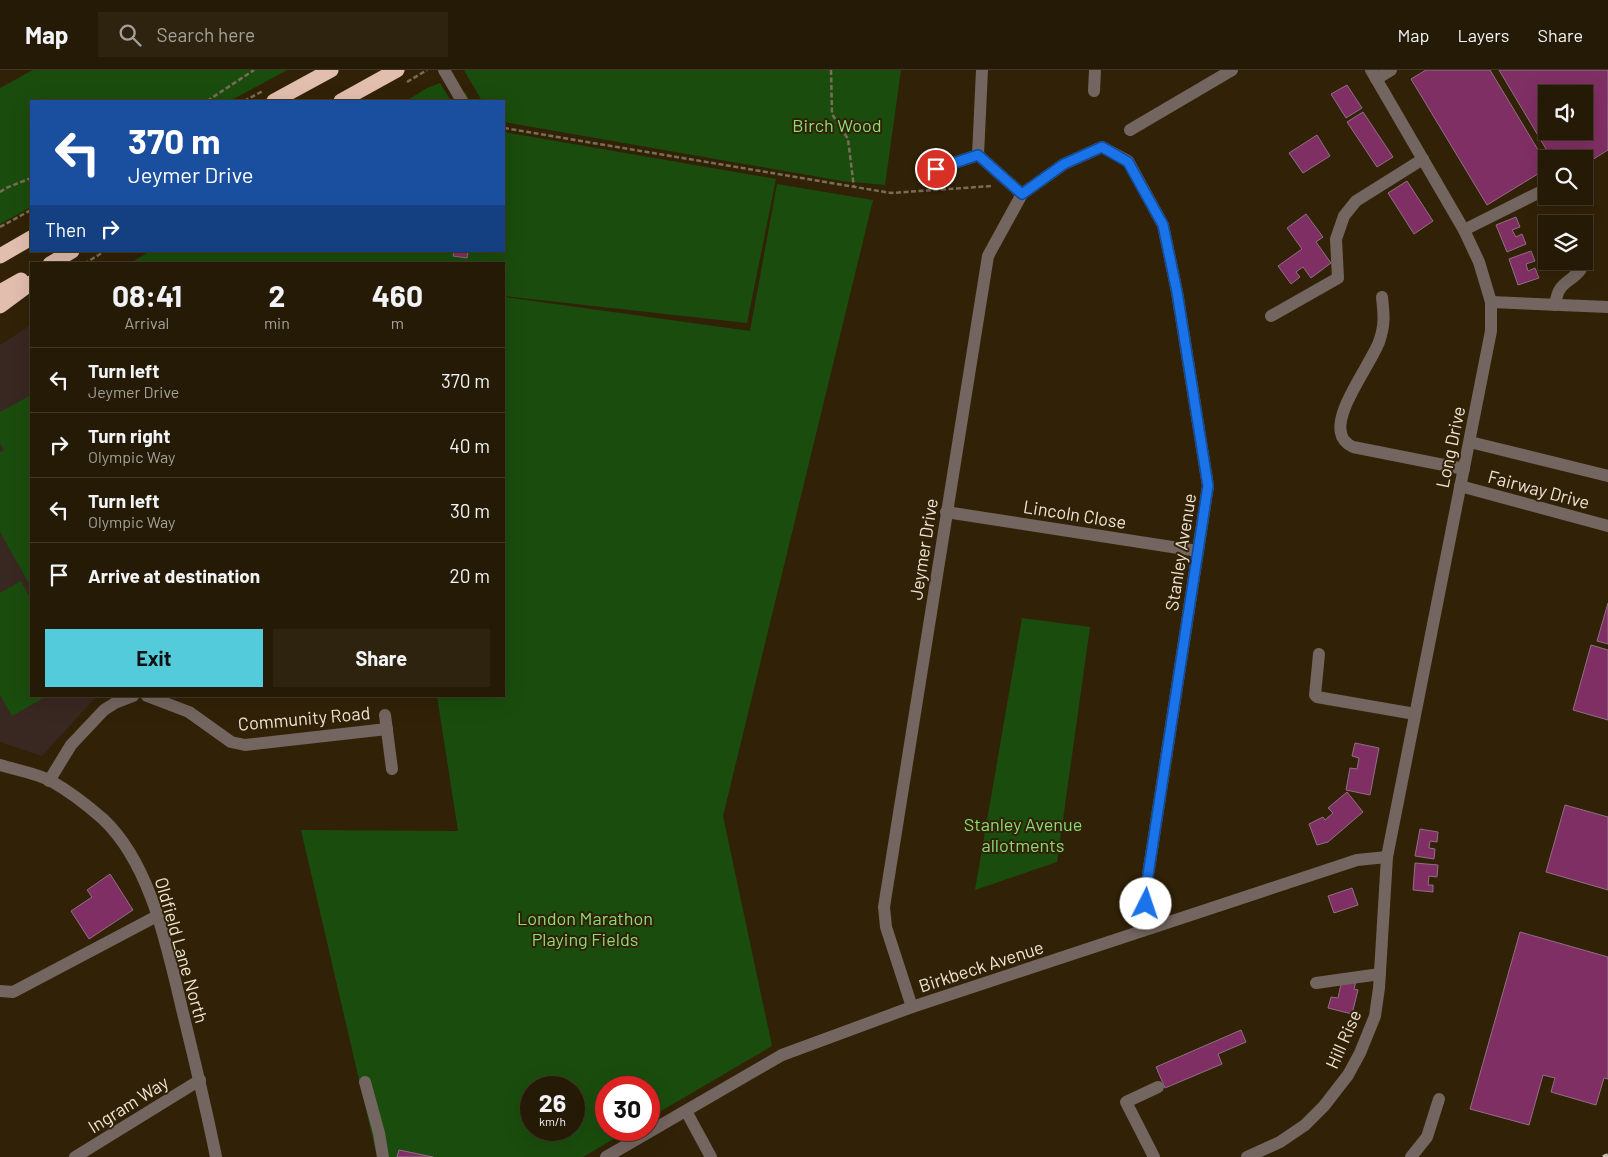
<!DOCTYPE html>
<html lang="en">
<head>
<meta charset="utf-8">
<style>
	:root { --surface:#251a05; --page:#2d230f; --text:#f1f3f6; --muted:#a3a19a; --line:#423827; --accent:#53cbdb }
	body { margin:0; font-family:Barlow,sans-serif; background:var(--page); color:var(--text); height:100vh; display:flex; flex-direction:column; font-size:19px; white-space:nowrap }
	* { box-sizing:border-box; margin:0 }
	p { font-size:16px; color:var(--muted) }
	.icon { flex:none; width:28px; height:28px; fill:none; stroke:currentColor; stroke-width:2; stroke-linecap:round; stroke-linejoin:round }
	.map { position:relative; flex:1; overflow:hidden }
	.details { position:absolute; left:30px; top:192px; width:475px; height:435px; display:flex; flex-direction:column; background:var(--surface); border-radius:0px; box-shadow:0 5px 20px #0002,0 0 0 1px var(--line) }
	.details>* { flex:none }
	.banner { position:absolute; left:30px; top:30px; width:475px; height:152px; border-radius:0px; box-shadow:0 5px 20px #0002,0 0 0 1px var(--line); background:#1a4fa0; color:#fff; overflow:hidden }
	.buttons { position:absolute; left:1538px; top:15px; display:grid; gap:10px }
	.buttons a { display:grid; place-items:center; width:55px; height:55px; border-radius:0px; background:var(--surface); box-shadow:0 5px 20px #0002,0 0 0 1px var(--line); font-size:25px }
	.speed { position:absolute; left:520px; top:1006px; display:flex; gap:10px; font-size:25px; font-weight:700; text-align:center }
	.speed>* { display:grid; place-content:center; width:65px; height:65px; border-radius:50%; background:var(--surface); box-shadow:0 5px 20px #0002,0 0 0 1px var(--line); line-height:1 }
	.speed small { font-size:12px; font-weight:400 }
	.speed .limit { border:8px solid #d22; background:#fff; color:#111 }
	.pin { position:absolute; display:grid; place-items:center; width:42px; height:42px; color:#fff; margin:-21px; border:2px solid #fff; border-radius:50%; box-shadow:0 1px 5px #0007 }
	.me { position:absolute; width:55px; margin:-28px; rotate:4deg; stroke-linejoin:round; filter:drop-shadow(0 0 4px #0008) }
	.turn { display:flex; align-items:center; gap:18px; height:105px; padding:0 15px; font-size:22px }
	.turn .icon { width:65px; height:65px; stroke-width:2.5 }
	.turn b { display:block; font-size:35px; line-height:42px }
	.then { display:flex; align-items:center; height:48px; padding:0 15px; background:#0003; gap:10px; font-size:19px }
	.eta { display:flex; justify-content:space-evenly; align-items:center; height:85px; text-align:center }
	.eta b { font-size:30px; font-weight:700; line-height:35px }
	.primary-button { display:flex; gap:10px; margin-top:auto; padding:10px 15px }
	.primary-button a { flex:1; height:58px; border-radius:0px; background:var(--accent); color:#111; font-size:20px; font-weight:700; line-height:58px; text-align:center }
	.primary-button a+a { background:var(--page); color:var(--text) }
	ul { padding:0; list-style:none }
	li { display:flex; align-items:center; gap:15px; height:65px; padding:0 15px; border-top:1px solid var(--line) }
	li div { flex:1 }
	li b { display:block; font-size:19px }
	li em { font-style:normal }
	header { display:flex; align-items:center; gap:30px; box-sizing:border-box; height:70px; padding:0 25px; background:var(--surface); border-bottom:1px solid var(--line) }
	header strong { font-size:24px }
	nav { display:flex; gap:28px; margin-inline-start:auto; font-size:18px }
	.search { width:350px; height:45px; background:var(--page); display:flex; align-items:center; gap:12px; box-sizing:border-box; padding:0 18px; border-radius:0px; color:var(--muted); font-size:19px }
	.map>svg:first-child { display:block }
</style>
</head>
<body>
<header>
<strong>Map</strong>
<div class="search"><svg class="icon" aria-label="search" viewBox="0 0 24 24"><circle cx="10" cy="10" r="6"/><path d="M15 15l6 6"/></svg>Search here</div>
<nav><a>Map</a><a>Layers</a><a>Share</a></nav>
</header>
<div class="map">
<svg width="1608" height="1087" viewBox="0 0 1608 1087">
	<rect width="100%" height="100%" fill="#312207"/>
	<path fill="#392721" d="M 31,255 L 31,626 L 97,626 L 42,686 L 0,672 L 0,275 Z"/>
	<g fill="#1a4d0d" fill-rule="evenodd">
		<path d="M 33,0 L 287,0 L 230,31 L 31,31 L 31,137 L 0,154 L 0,18 Z"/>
		<path d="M 464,0 L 901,0 L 885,115 L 842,111 L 504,52 L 504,31 L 482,31 Z"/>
		<path d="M 440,13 L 451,31 L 465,22 L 470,31 L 406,31 L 427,18 Z"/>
		<path d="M 504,62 L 776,109 L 747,253 L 504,226 L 504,194 L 129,194 L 150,181 L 504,181 Z"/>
		<path d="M 777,114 L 873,130 L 723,746 L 772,976 L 649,1048 L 649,1018 L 606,1018 L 606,1060 L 629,1060 L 583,1087 L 377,1087 L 301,760 L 458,761 L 437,626 L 504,626 L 504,227 L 750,261 ZM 531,1018 L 574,1018 L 574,1060 L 531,1060 Z"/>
		<path d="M 31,325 L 31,517 L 0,462 L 0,382 L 4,380 L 0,373 L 0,342 Z"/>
		<path d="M 21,511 L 31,530 L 31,626 L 47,626 L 12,646 L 0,625 L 0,523 Z"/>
		<path d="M 1022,548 L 1090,557 L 1057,792 L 975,820 Z"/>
	</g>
	<g fill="#802f64" stroke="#8f7082" fill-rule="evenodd">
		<path d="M 1426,0 L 1490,0 L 1546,93 L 1546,99 L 1487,135 L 1411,9 Z"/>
		<path d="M 1499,0 L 1608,0 L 1608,80 L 1584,95 L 1584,89 L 1552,89 ZM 1546,24 L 1584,24 L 1584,61 L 1546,61 Z"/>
		<path d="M 1347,15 L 1362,38 L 1346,48 L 1331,24 Z"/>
		<path d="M 1363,42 L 1393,87 L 1377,97 L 1347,52 Z"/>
		<path d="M 1317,65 L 1330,86 L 1303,103 L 1289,83 Z"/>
		<path d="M 1407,111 L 1433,151 L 1414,164 L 1388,123 Z"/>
		<path d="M 1306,144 L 1323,167 L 1316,172 L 1331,193 L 1311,208 L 1303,197 L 1296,202 L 1300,207 L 1291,214 L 1278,196 L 1302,179 L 1287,158 Z"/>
		<path d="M 1516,147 L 1520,157 L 1512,160 L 1516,167 L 1522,164 L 1526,174 L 1507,182 L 1496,155 Z"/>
		<path d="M 454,181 L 468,181 L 467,188 L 453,186 Z"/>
		<path d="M 1531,181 L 1535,191 L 1526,194 L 1528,201 L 1535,198 L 1539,208 L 1518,215 L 1509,189 Z"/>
		<path d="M 1608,533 L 1608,574 L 1597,571 Z"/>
		<path d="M 1591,575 L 1608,580 L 1608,650 L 1573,640 Z"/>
		<path d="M 1355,673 L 1379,678 L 1370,725 L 1346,720 L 1350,698 L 1357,699 L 1359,688 L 1352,686 Z"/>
		<path d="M 1347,722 L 1363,742 L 1328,772 L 1317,775 L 1309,754 L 1323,747 L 1325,750 L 1333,743 L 1328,738 Z"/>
		<path d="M 1565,735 L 1608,747 L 1608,820 L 1546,802 Z"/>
		<path d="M 1420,759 L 1438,762 L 1437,772 L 1430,771 L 1429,778 L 1435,779 L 1434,789 L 1415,786 Z"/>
		<path d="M 1415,793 L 1438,795 L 1437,807 L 1429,806 L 1428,815 L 1433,815 L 1433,822 L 1413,820 Z"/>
		<path d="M 110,804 L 133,840 L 89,869 L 71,841 L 92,827 L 87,820 Z"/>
		<path d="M 1352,818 L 1358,835 L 1334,843 L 1328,826 Z"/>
		<path d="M 1520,862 L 1608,887 L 1608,1009 L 1604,1008 L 1596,1035 L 1551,1022 L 1555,1008 L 1543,1005 L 1529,1055 L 1470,1039 Z"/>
		<path d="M 1356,911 L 1354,919 L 1358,920 L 1352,944 L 1328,938 L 1331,927 L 1338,928 L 1341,914 Z"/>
		<path d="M 1241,960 L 1246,972 L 1218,984 L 1222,994 L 1165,1018 L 1156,997 Z"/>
		<path d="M 399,1080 L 433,1087 L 397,1087 Z"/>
	</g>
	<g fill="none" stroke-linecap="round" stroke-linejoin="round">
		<g stroke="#7a6d57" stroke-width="2.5" stroke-dasharray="5 2.5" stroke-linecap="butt">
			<path d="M 831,0 L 832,44 L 848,69 L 854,118"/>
			<path d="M 407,12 L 427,0"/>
			<path d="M 207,31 L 254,0"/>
			<path d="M 244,31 L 263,21"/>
			<path d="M 504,58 L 891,123 L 992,116"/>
			<path d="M 0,122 L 6,118 L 31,108"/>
			<path d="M 0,157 L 31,140"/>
			<path d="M 84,194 L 105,181"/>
		</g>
		<g stroke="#73655f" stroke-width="12">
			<path d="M 444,0 L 462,31"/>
			<path d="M 982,0 L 978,85 L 1022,124"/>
			<path d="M 1376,9 L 1391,0"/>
			<path d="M 1094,21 L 1095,0"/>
			<path d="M 1130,60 L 1232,0"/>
			<path d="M 936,99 L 978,85"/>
			<path d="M 1464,160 L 1540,122"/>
			<path d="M 1382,227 C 1384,245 1385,255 1379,272 C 1370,295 1335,340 1341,363 C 1342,370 1347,374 1353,377 L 1464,399"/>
			<path d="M 1491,232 L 1608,237"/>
			<path d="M 1555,235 C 1556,230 1557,223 1560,219 C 1565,211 1574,209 1581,199"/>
			<path d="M 1271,246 L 1338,208 L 1336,169 L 1344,146 L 1356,131 L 1423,89"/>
			<path d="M 1470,372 L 1608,406"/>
			<path d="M 1460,416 L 1608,456"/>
			<path d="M 946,442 L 1198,481"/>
			<path d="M 1319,584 L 1315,625 L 1317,627 L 1415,644"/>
			<path d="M 147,626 L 189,642 L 231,672 L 245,675 L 387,659"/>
			<path d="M 385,645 L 392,699"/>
			<path d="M 0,695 C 16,700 36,703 51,711 C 69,721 87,735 103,749 C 151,794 167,877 182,939 C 194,988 206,1037 216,1087"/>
			<path d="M 49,711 L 71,675 L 104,640 L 115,633 L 133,626"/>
			<path d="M 1316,913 L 1380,904"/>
			<path d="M 0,921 L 13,922 L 157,846"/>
			<path d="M 912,937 L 886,857 L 884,837 L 988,186 L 1022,124 L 1064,94 L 1102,77 L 1128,91 L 1163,155 L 1177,222 L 1208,416 L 1148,805 L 1146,834 L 1150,858"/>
			<path d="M 365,1012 L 379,1063 L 383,1087"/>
			<path d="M 686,1041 L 711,1087"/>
			<path d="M 75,1087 L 200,1010"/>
			<path d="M 606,1087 L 782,985 L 912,937 L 1357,790 L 1387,787"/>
			<path d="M 1154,1087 L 1126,1032 L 1158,1017"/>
			<path d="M 1247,1087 L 1280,1072 L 1305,1055 L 1324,1036 L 1348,1005 L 1360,983 L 1375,946 L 1379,918 L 1387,787 L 1491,261 L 1491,232 L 1479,192 L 1464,160 L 1371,0"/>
			<path d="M 1411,1087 L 1427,1067 L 1439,1029"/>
		</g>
		<g stroke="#e2beaf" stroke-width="15">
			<path d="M 274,31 L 331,0"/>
			<path d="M 341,31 L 397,0"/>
			<path d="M 0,186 L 31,168"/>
			<path d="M 50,194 L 72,181"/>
			<path d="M 0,222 L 21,210"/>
			<path d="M 0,236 L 31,213"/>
		</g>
		<path stroke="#cbc0ae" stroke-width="4" stroke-dasharray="6 6" stroke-linecap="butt" d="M 1603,1087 L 1608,1085"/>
	</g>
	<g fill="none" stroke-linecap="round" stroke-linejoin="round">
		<defs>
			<path id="route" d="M 936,99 L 978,85 L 1022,124 L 1064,94 L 1102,77 L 1128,92 L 1163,155 L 1177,222 L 1208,416 L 1148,805 L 1146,834"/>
		</defs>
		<use href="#route" stroke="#114b97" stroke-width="12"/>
		<use href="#route" stroke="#1a73e8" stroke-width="9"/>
	</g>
	<g text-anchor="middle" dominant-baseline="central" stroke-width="4" stroke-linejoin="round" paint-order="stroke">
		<g font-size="18" fill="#89dd77" stroke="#312207">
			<text x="837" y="55">Birch Wood</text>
			<text x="1023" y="754">Stanley Avenue<tspan x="1023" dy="21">allotments</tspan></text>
			<text x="585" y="848">London Marathon<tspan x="585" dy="21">Playing Fields</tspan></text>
		</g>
		<g font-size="18" fill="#efe5d6" stroke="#312207">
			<text transform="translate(1450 377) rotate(-78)">Long Drive</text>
			<text transform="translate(1539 419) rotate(15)">Fairway Drive</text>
			<text transform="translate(1075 444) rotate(9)">Lincoln Close</text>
			<text transform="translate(923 479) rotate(-81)">Jeymer Drive</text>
			<text transform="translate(1180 482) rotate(-81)">Stanley Avenue</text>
			<text transform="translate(304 648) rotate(-5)">Community Road</text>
			<text transform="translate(182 880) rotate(74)">Oldfield Lane North</text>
			<text transform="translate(981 896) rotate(-18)">Birkbeck Avenue</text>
			<text transform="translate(1343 969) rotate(-66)">Hill Rise</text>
			<text transform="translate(128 1034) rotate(-32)">Ingram Way</text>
		</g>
	</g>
</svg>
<div class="buttons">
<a><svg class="icon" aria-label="sound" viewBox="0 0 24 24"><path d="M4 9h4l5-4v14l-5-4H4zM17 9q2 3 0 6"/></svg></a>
<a><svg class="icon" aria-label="search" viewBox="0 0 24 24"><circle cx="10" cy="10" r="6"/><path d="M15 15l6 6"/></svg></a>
<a><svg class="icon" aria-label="layers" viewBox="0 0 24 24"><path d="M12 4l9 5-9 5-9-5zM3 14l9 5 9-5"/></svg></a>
</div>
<div class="speed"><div>26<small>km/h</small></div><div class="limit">30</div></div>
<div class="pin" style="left:936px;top:99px;background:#d93025"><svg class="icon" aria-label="arrive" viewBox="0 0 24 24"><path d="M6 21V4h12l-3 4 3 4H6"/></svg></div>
<svg class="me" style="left:1146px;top:834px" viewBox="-20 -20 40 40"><circle r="19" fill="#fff"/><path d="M0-13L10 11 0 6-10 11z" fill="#1a73e8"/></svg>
<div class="banner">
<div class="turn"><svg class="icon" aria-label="left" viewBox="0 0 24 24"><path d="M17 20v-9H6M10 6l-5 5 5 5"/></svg><div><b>370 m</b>Jeymer Drive</div></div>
<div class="then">Then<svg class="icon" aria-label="right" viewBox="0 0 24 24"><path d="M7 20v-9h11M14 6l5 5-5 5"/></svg></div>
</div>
<section class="details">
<div class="eta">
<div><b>08:41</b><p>Arrival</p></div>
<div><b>2</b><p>min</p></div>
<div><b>460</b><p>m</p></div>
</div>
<ul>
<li><svg class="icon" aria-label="left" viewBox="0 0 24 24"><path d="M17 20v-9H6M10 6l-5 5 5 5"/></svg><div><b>Turn left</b><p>Jeymer Drive</p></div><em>370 m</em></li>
<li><svg class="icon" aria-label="right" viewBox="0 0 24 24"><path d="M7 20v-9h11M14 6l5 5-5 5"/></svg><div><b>Turn right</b><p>Olympic Way</p></div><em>40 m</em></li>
<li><svg class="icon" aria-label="left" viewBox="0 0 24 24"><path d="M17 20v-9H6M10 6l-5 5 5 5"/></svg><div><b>Turn left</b><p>Olympic Way</p></div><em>30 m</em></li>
<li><svg class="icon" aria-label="arrive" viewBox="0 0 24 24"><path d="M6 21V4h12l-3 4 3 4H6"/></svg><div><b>Arrive at destination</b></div><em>20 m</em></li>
</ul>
<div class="primary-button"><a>Exit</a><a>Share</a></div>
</section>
</div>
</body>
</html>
